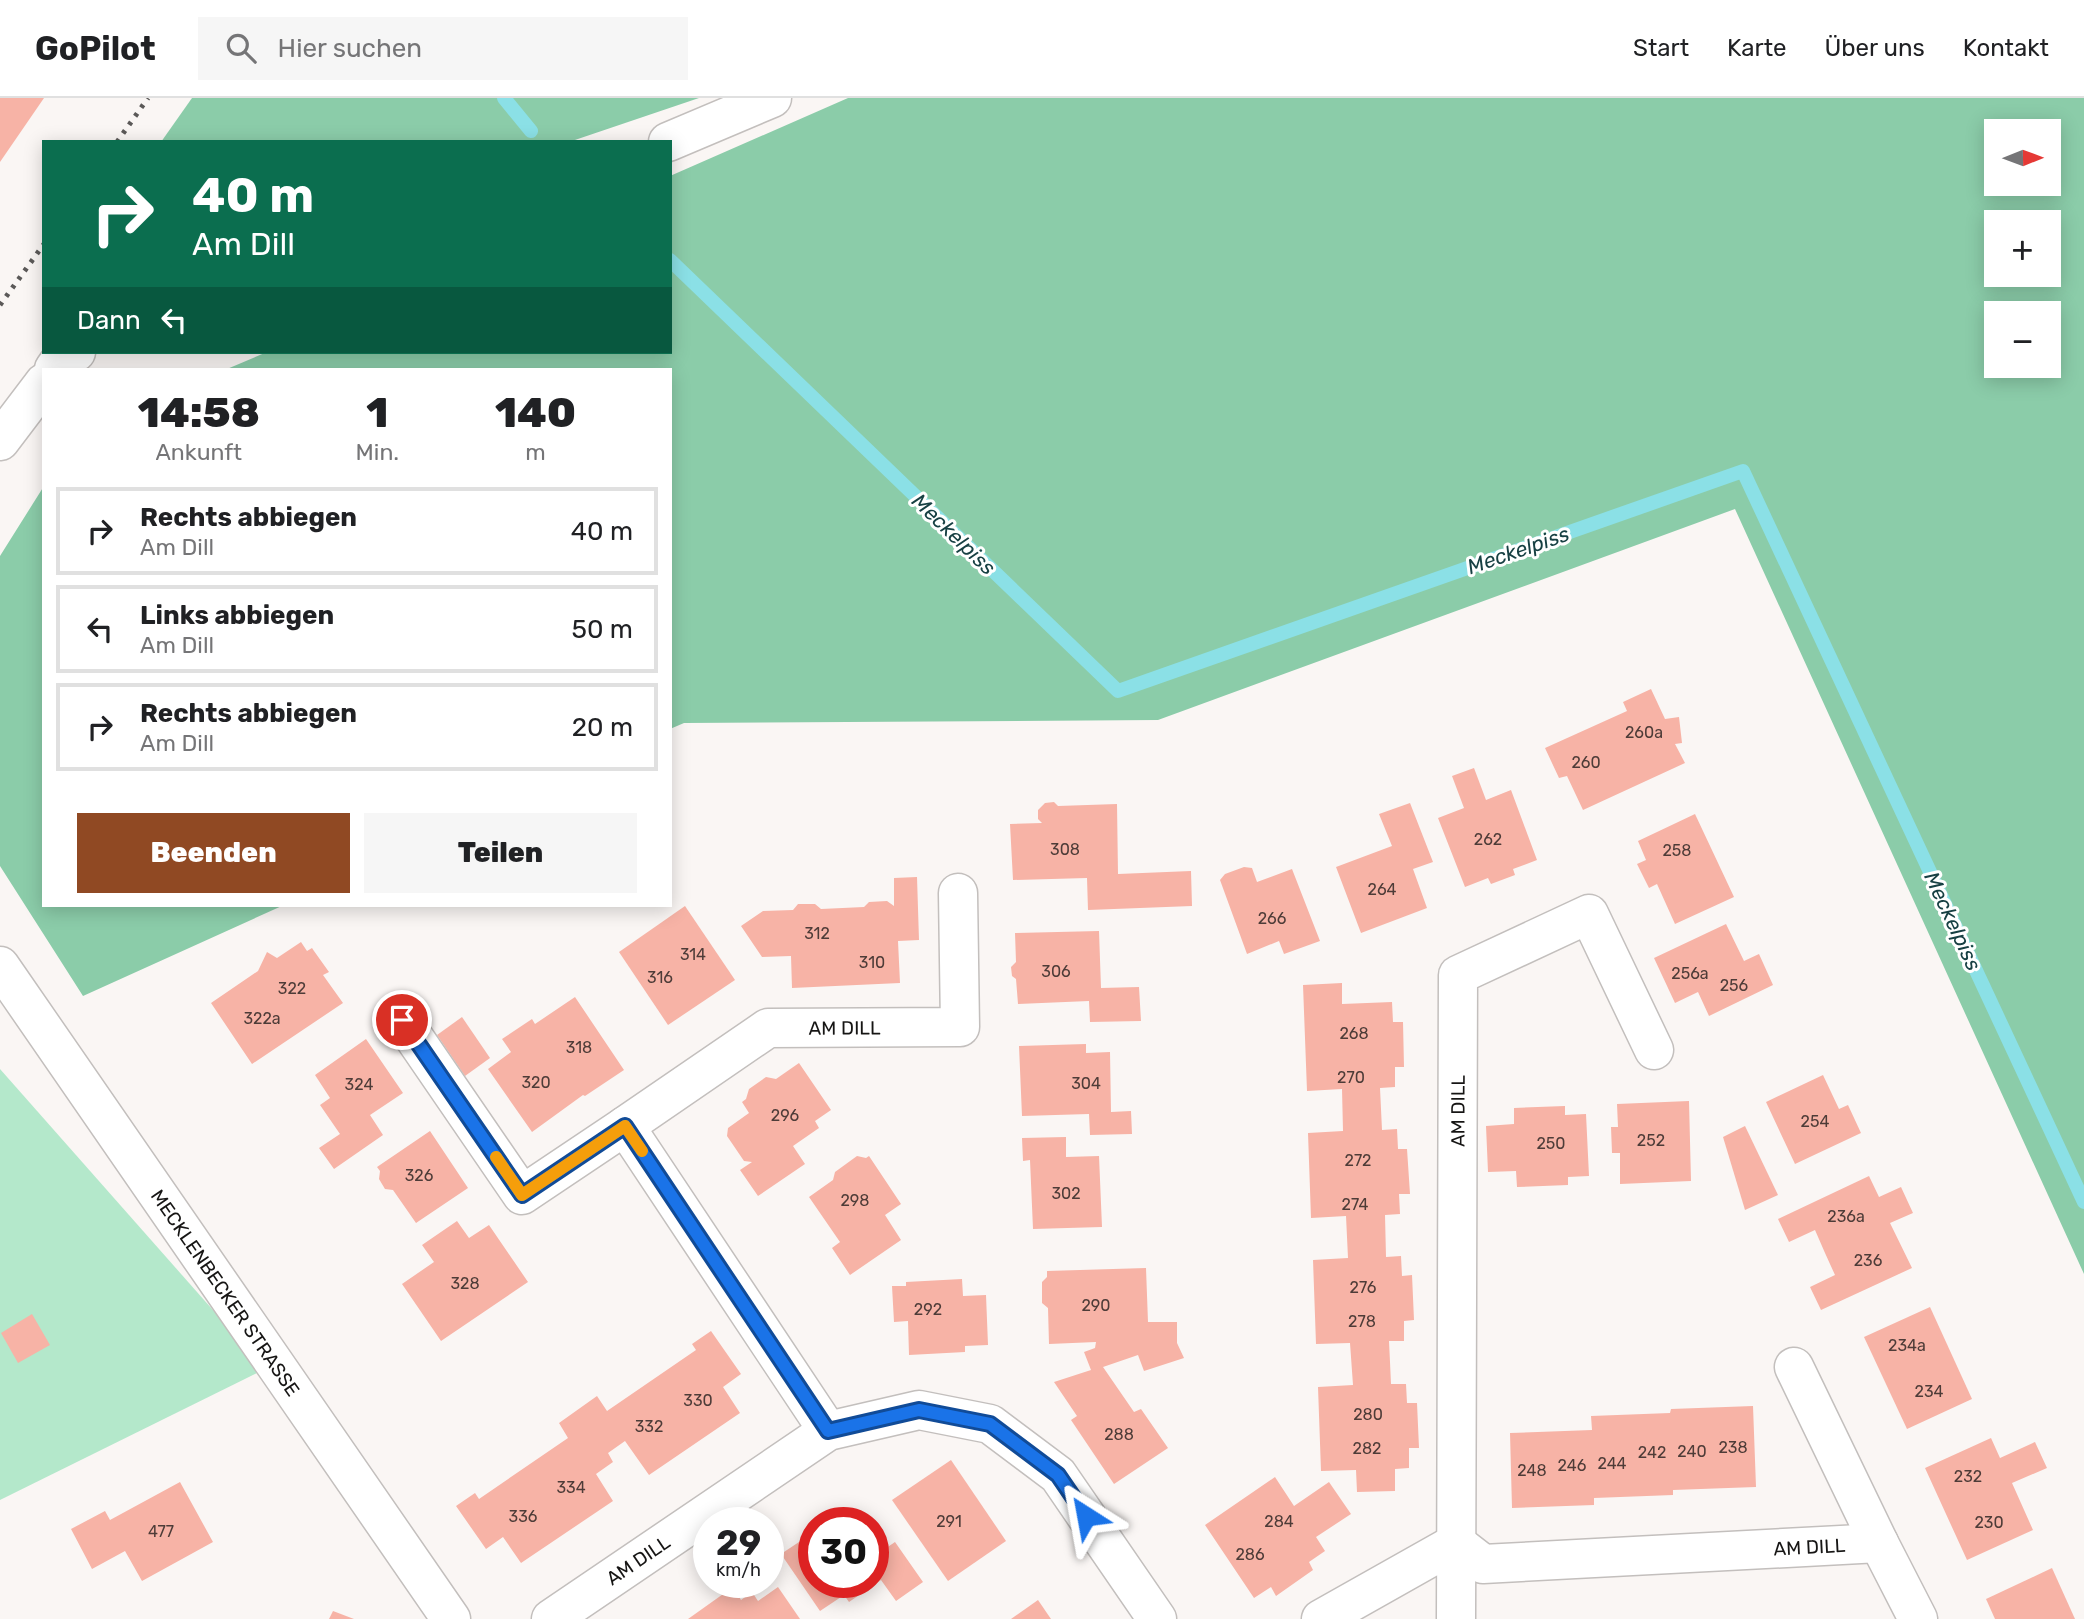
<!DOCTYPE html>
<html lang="de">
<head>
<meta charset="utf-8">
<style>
	:root { --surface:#fff; --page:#f6f6f6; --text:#202124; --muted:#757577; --line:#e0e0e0; --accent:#904923 }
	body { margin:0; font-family:Rubik,sans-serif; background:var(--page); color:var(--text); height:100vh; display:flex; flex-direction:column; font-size:26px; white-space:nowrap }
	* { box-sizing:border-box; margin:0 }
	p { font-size:23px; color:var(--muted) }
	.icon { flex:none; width:38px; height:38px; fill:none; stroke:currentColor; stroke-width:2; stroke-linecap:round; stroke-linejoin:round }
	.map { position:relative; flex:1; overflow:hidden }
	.side { position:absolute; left:42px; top:270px; width:630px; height:539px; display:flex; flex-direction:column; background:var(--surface); border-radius:0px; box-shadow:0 4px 18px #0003 }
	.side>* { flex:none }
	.top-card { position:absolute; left:42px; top:42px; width:630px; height:214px; border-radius:0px; box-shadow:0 4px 18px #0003; background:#0b6e4f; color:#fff; overflow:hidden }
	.needle { width:46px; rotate:89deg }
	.fabs { position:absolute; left:1984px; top:21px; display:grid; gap:14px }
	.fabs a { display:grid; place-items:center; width:77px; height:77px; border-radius:0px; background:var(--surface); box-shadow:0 4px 18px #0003; font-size:35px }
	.speed { position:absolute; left:693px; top:1409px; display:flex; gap:14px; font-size:35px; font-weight:700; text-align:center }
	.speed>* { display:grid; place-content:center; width:91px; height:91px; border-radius:50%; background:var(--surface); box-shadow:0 4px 18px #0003; line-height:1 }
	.speed small { font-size:18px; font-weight:400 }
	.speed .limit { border:10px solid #d22; background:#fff; color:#111 }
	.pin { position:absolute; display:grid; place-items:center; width:60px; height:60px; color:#fff; margin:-30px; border:4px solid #fff; border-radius:50%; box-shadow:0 2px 7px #0007 }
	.me { position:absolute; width:77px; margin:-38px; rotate:326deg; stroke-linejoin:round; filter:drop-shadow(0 0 5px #0008) }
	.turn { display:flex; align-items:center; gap:24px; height:147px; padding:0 35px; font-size:32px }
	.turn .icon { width:91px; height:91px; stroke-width:2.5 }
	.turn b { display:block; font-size:49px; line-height:60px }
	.then { display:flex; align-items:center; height:66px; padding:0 35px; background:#0003; gap:14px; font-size:26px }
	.eta { display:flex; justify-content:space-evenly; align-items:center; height:119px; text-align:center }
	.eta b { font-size:42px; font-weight:800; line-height:49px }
	.primary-button { display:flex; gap:14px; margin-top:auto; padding:14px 35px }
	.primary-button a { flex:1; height:80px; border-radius:0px; background:var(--accent); color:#fff; font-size:28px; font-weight:800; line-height:80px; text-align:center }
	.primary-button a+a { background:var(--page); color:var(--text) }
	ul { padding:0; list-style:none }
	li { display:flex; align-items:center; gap:21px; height:88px; margin:0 14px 10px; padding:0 21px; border:4px solid var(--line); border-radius:0px }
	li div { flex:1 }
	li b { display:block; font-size:26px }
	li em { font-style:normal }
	header { display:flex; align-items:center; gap:42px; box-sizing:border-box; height:98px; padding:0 35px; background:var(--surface); border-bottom:2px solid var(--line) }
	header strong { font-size:33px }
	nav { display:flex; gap:38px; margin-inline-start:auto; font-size:24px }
	.search { width:490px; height:63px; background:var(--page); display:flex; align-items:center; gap:18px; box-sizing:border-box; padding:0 24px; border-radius:0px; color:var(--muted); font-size:26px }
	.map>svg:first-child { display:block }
</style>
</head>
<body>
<header>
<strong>GoPilot</strong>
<div class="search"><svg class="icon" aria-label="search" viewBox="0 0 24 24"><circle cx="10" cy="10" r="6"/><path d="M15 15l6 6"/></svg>Hier suchen</div>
<nav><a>Start</a><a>Karte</a><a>Über uns</a><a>Kontakt</a></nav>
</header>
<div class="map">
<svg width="2084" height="1521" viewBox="0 0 2084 1521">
	<rect width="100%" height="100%" fill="#faf6f4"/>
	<path fill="#b4e8cb" d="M 0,971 L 265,1271 L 0,1402 Z"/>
	<g fill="#8bcca9" fill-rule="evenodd">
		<path d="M 192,0 L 699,0 L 569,44 L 161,44 Z"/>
		<path d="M 848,0 L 2084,0 L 2084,1176 L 1735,411 L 1158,622 L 684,625 L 670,631 L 670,271 L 227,271 L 267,254 L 670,254 L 670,78 ZM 1997,33 L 2049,33 L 2049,86 L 1997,86 ZM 1997,124 L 2049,124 L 2049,177 L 1997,177 ZM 1997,215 L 2049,215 L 2049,268 L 1997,268 Z"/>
		<path d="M 44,388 L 44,807 L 284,807 L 83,898 L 0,768 L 0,458 Z"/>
	</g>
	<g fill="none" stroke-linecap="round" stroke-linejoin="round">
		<g stroke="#8be0e6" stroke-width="14">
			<path d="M 504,0 L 531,33"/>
			<path d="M 670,162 L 1118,593 L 1743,373 L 2084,1104"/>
		</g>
	</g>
	<g fill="#f7b3a6">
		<path d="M 0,0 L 44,0 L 0,64 Z"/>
		<path d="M 1651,591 L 1665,621 L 1679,619 L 1682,645 L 1675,646 L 1685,665 L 1583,712 L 1567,678 L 1559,680 L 1545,650 L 1627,613 L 1623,604 Z"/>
		<path d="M 1474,670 L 1486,702 L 1511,692 L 1537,762 L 1513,771 L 1515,777 L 1491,786 L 1488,780 L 1465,789 L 1438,720 L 1464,710 L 1452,678 Z"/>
		<path d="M 1054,704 L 1058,708 L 1117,706 L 1118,776 L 1191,773 L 1192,808 L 1088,812 L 1087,780 L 1013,782 L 1010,726 L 1042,725 L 1038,721 L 1038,712 L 1045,705 Z"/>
		<path d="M 1410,705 L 1433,764 L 1413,771 L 1427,810 L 1361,835 L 1336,769 L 1392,748 L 1379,716 Z"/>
		<path d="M 1695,716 L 1734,799 L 1675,826 L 1657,786 L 1649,790 L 1637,766 L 1646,762 L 1638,743 Z"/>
		<path d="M 1244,769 L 1252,770 L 1257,784 L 1292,771 L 1320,843 L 1284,856 L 1279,843 L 1247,856 L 1220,782 L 1225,776 Z"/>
		<path d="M 917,779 L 919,842 L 898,843 L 900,885 L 792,890 L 791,858 L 762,859 L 741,828 L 763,813 L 793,812 L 798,806 L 815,806 L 821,811 L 864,809 L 869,804 L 887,803 L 894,808 L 894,780 Z"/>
		<path d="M 685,808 L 735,882 L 668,927 L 619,854 Z"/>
		<path d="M 1726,826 L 1744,863 L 1759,856 L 1773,887 L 1709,918 L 1698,894 L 1675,905 L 1654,860 Z"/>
		<path d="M 1099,833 L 1101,890 L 1139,889 L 1141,923 L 1090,924 L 1089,903 L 1018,906 L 1016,881 L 1012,878 L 1011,869 L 1016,864 L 1015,835 Z"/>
		<path d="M 301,844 L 307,853 L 312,850 L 314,853 L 329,874 L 323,877 L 343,905 L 252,966 L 211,905 L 258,873 L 267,854 L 277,860 Z"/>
		<path d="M 1342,885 L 1342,906 L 1392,904 L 1393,924 L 1403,924 L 1404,969 L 1395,969 L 1395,989 L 1380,990 L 1382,1032 L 1397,1031 L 1398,1051 L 1407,1051 L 1410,1096 L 1399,1096 L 1400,1116 L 1385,1117 L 1386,1159 L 1401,1158 L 1402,1178 L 1412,1177 L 1414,1222 L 1404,1223 L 1404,1243 L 1389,1243 L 1390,1264 L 1391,1286 L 1406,1286 L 1407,1305 L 1417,1305 L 1419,1350 L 1409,1350 L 1409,1370 L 1395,1371 L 1395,1393 L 1357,1394 L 1356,1372 L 1321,1373 L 1318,1289 L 1353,1287 L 1350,1245 L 1316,1246 L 1313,1162 L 1348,1160 L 1346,1118 L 1311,1120 L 1308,1035 L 1343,1033 L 1342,991 L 1307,993 L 1303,887 Z"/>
		<path d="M 575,899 L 624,972 L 585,998 L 583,997 L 532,1034 L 488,971 L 511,954 L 502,941 L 532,921 L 535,926 Z"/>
		<path d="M 462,919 L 490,960 L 465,978 L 437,937 Z"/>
		<path d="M 366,941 L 403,995 L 370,1017 L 383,1037 L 334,1071 L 319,1050 L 340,1036 L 320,1007 L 330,1000 L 315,977 Z"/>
		<path d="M 1086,946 L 1086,955 L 1110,954 L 1111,1014 L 1131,1013 L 1132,1036 L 1090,1037 L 1089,1016 L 1022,1018 L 1019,948 Z"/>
		<path d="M 799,965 L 831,1012 L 815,1023 L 819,1030 L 793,1048 L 805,1066 L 758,1098 L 740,1072 L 752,1064 L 744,1063 L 727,1038 L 728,1030 L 749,1015 L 742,1004 L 746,1001 L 749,991 L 766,979 L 776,981 Z"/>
		<path d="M 1823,977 L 1839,1011 L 1848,1007 L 1861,1035 L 1795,1066 L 1766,1004 Z"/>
		<path d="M 1689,1003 L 1691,1083 L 1620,1086 L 1620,1055 L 1612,1055 L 1611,1029 L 1618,1029 L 1617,1006 Z"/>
		<path d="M 1565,1008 L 1565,1017 L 1586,1016 L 1589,1078 L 1568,1079 L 1568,1087 L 1517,1089 L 1516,1073 L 1488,1074 L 1486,1028 L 1514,1026 L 1514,1010 Z"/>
		<path d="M 1745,1028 L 1778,1097 L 1745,1112 L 1723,1039 Z"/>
		<path d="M 430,1033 L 468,1090 L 416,1125 L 393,1092 L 385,1091 L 379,1081 L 380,1073 L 377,1069 Z"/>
		<path d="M 1066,1039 L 1066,1059 L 1099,1058 L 1102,1129 L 1033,1131 L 1030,1062 L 1023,1063 L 1022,1040 Z"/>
		<path d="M 857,1058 L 866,1060 L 869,1058 L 901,1106 L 885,1117 L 901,1142 L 850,1177 L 832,1150 L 840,1144 L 809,1099 L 833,1082 L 835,1074 Z"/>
		<path d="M 1869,1078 L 1879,1099 L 1901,1089 L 1913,1115 L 1890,1125 L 1912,1170 L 1821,1212 L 1810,1189 L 1835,1177 L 1825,1155 L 1815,1132 L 1789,1144 L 1778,1121 Z"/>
		<path d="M 457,1123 L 469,1140 L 489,1127 L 528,1184 L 441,1243 L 402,1186 L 434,1164 L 422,1147 Z"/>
		<path d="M 1146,1170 L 1148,1224 L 1177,1224 L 1177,1245 L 1184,1260 L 1144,1273 L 1138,1257 L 1103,1269 L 1134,1314 L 1141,1311 L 1168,1350 L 1114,1386 L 1071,1322 L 1077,1318 L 1054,1284 L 1091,1272 L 1084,1254 L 1095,1250 L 1096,1244 L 1049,1246 L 1048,1210 L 1042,1205 L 1042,1184 L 1047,1179 L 1047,1173 Z"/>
		<path d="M 962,1181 L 963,1198 L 986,1197 L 988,1247 L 965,1248 L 965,1254 L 909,1257 L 908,1223 L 894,1224 L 892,1188 L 906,1188 L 906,1184 Z"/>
		<path d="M 1930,1209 L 1972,1301 L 1907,1331 L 1864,1239 Z"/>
		<path d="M 32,1216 L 50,1247 L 18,1265 L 1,1235 Z"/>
		<path d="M 711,1233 L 741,1276 L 723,1289 L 740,1315 L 649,1377 L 625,1343 L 608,1355 L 613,1364 L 596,1376 L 613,1403 L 521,1465 L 503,1439 L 486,1451 L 456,1408 L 475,1395 L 479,1401 L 568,1340 L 559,1325 L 597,1298 L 607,1313 L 696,1252 L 692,1246 Z"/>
		<path d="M 1753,1308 L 1756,1389 L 1673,1392 L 1673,1397 L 1594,1400 L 1594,1407 L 1512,1410 L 1510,1335 L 1592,1332 L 1591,1318 L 1670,1315 L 1671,1311 Z"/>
		<path d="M 1991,1340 L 2000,1360 L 2035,1344 L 2047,1370 L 2012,1385 L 2033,1432 L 1967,1462 L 1925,1370 Z"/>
		<path d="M 951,1362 L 1006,1443 L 948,1483 L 892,1402 Z"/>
		<path d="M 1275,1379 L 1294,1408 L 1329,1384 L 1351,1416 L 1316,1439 L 1325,1453 L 1309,1464 L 1313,1472 L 1276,1498 L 1271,1489 L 1254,1500 L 1205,1427 Z"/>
		<path d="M 180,1384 L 213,1444 L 142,1483 L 125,1453 L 92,1471 L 71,1431 L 105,1413 L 110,1422 Z"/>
		<path d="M 814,1434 L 814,1484 L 873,1484 L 873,1459 L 895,1444 L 923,1484 L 896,1503 L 881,1482 L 849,1504 L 844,1497 L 820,1513 L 781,1456 Z"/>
		<path d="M 2052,1470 L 2075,1521 L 1995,1521 L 1986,1501 Z"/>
		<path d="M 733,1489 L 741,1502 L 752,1494 L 758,1503 L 778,1489 L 800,1521 L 688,1521 Z"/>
		<path d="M 1038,1502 L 1051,1521 L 1011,1521 Z"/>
		<path d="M 333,1513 L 354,1521 L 329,1521 Z"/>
	</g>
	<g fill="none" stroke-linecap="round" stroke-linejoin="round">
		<defs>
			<g id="minor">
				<path d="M 668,44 L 772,0"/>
				<path d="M 54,271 L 63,258 L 76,254"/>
				<path d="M 0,343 L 44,285"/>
				<path id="s1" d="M 0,868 L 451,1521"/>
				<path d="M 402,922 L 522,1097 L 625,1028 L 828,1333"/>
				<path id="s2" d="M 625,1028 L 768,930 L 960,929 L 958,795"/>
				<path d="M 1879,1445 L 1918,1521"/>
				<path id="s3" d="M 551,1521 L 828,1333 L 919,1312 L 990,1326 L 1058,1377 L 1157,1521"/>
				<path id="s4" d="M 1321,1521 L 1456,1445 L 1483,1466 L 1879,1445 L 1794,1269"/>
				<path id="s5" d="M 1456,1521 L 1458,877 L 1589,816 L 1654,952"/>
			</g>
		</defs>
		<use href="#minor" stroke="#c3bfbd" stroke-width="41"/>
		<use href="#minor" stroke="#fff" stroke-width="38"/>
		<g stroke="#5b5958" stroke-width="5" stroke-dasharray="3.5 7" stroke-linecap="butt">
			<path d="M 117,44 L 148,0"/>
			<path d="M 0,207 L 44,146"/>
		</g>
	</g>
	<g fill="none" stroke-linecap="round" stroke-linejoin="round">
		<defs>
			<path id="route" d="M 402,922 L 522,1097 L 625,1028 L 828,1333 L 919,1312 L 990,1326 L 1058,1377 L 1086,1418"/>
		</defs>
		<use href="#route" stroke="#114b97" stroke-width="18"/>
		<use href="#route" stroke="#1a73e8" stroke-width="12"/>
		<path stroke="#f59e0b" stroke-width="12" d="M 496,1059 L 522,1097 L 625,1028 L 642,1053"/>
	</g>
	<g text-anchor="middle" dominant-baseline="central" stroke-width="6" stroke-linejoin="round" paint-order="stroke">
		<g font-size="16" fill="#4e3c38">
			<text x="1644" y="634">260a</text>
			<text x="1586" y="664">260</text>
			<text x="1488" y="741">262</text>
			<text x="1065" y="751">308</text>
			<text x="1677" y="752">258</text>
			<text x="1382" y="791">264</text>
			<text x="1272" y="820">266</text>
			<text x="817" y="835">312</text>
			<text x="693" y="856">314</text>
			<text x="872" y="864">310</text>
			<text x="1056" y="873">306</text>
			<text x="1690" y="875">256a</text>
			<text x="660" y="879">316</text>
			<text x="1734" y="887">256</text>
			<text x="292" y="890">322</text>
			<text x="262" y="920">322a</text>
			<text x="1354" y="935">268</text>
			<text x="579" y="949">318</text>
			<text x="1351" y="979">270</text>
			<text x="536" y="984">320</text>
			<text x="1086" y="985">304</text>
			<text x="359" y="986">324</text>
			<text x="785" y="1017">296</text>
			<text x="1815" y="1023">254</text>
			<text x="1651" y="1042">252</text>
			<text x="1551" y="1045">250</text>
			<text x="1358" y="1062">272</text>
			<text x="419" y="1077">326</text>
			<text x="1066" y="1095">302</text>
			<text x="855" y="1102">298</text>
			<text x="1355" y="1106">274</text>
			<text x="1846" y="1118">236a</text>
			<text x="1868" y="1162">236</text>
			<text x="465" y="1185">328</text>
			<text x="1363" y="1189">276</text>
			<text x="1096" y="1207">290</text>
			<text x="928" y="1211">292</text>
			<text x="1362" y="1223">278</text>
			<text x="1907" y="1247">234a</text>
			<text x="1929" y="1293">234</text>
			<text x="698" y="1302">330</text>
			<text x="1368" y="1316">280</text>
			<text x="649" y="1328">332</text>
			<text x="1119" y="1336">288</text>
			<text x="1733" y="1349">238</text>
			<text x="1367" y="1350">282</text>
			<text x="1692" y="1353">240</text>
			<text x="1652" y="1354">242</text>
			<text x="1612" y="1365">244</text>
			<text x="1572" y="1367">246</text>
			<text x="1532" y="1372">248</text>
			<text x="1968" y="1378">232</text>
			<text x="571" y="1389">334</text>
			<text x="523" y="1418">336</text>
			<text x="949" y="1423">291</text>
			<text x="1279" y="1423">284</text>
			<text x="1989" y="1424">230</text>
			<text x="161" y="1433">477</text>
			<text x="1250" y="1456">286</text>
		</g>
		<g font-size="19" fill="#161514" stroke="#fff">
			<text stroke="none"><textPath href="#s2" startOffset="250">AM DILL</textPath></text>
			<text stroke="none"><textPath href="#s5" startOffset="508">AM DILL</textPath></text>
			<text stroke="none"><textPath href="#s1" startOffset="397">MECKLENBECKER STRASSE</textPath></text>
			<text stroke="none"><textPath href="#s4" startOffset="516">AM DILL</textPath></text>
			<text stroke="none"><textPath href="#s3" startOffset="105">AM DILL</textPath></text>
		</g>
		<g font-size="21" font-style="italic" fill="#174043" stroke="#fff">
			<text transform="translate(954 436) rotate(44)">Meckelpiss</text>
			<text transform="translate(1518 452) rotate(-19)">Meckelpiss</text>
			<text transform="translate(1953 823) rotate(65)">Meckelpiss</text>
		</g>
	</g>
</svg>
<div class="fabs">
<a><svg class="needle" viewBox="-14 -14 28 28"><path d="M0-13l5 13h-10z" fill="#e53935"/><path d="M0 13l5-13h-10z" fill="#757577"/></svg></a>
<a>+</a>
<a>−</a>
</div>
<div class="speed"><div>29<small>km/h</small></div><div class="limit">30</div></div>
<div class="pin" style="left:402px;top:922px;background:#d93025"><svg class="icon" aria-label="arrive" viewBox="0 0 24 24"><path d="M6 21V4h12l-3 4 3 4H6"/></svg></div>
<svg class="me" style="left:1086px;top:1418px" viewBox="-20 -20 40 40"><path d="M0-17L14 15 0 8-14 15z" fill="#1a73e8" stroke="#fff" stroke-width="4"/></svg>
<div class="top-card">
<div class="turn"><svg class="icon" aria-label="right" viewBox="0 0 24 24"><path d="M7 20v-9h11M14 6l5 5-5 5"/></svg><div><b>40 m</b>Am Dill</div></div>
<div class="then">Dann<svg class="icon" aria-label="left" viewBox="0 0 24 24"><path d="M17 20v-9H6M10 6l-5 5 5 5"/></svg></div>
</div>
<section class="side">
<div class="eta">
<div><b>14:58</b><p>Ankunft</p></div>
<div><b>1</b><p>Min.</p></div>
<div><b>140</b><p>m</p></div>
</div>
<ul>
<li><svg class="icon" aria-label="right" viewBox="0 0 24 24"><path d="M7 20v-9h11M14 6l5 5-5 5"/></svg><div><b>Rechts abbiegen</b><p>Am Dill</p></div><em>40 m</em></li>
<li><svg class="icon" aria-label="left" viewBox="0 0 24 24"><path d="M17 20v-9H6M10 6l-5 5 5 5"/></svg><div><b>Links abbiegen</b><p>Am Dill</p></div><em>50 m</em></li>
<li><svg class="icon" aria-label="right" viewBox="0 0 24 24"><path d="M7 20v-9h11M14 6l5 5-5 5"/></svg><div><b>Rechts abbiegen</b><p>Am Dill</p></div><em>20 m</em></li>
</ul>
<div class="primary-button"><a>Beenden</a><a>Teilen</a></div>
</section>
</div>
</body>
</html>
